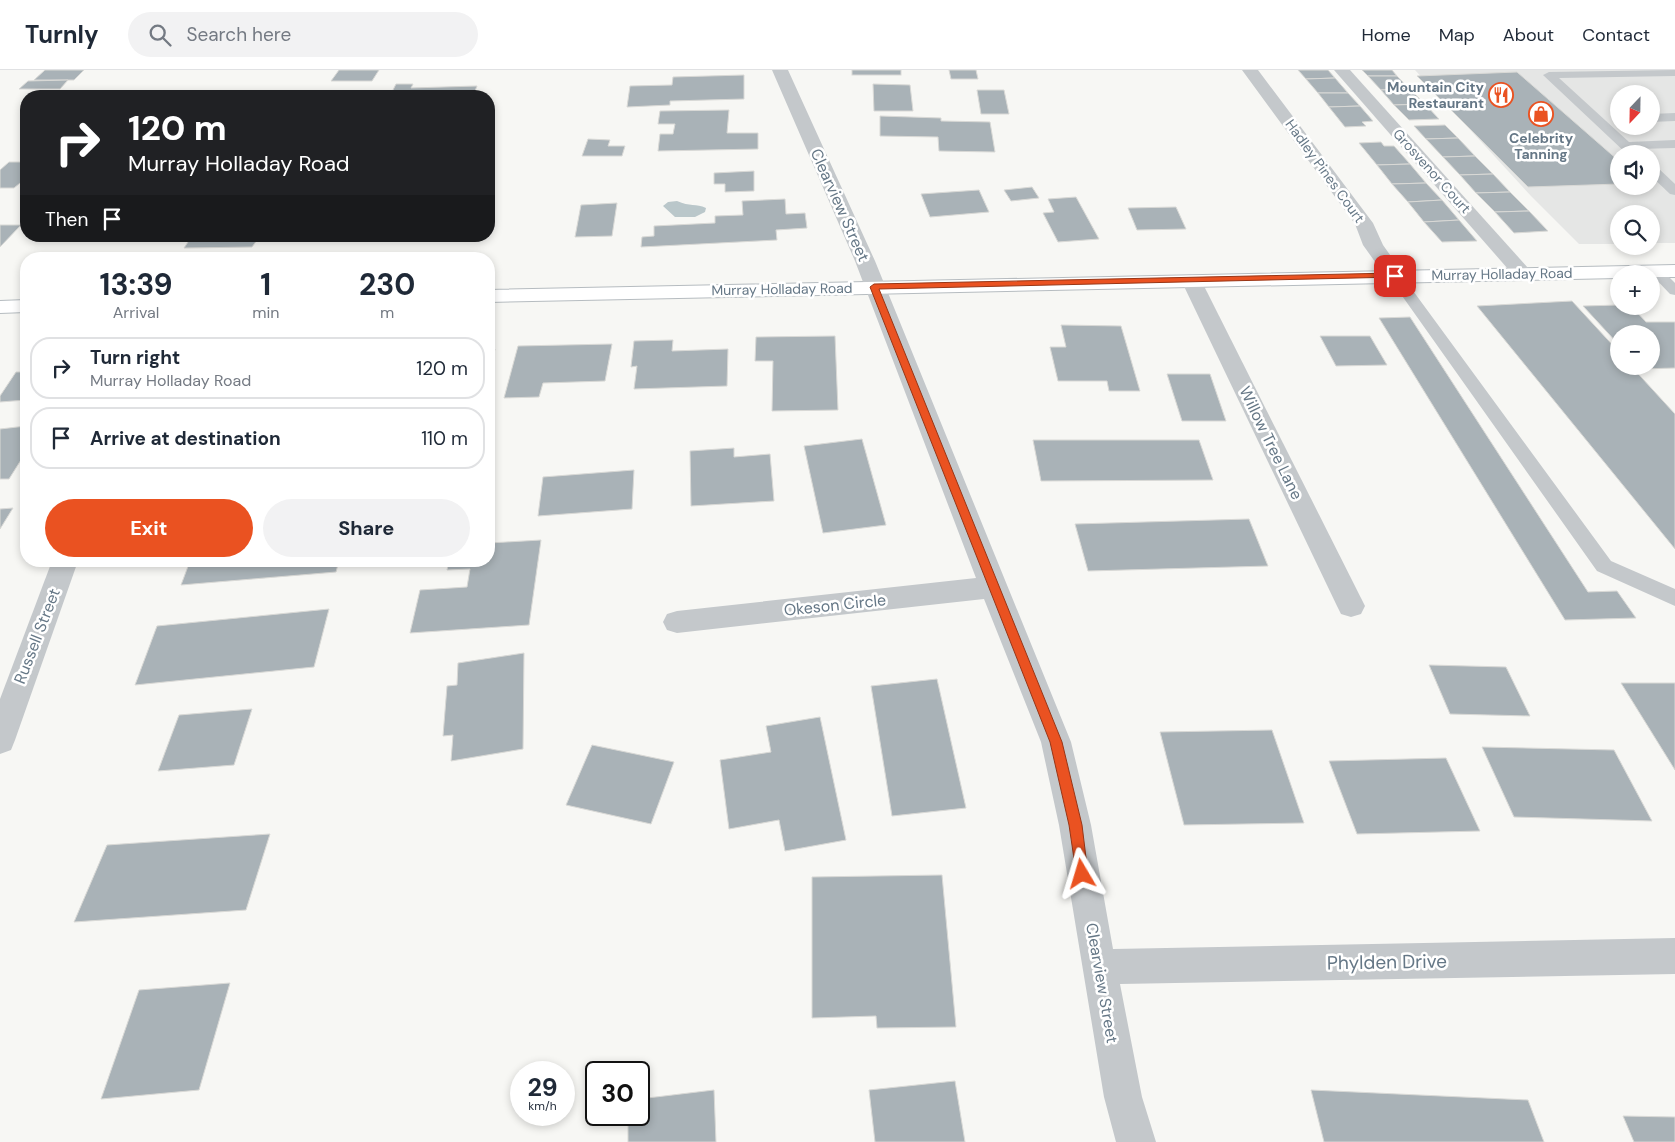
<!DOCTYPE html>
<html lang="en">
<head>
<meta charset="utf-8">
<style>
	:root { --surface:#fff; --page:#f2f2f3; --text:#1f2937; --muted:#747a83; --line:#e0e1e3; --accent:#ea5221 }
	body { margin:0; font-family:"DM Sans",sans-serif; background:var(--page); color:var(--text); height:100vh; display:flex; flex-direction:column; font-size:19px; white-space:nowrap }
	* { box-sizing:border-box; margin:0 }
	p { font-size:16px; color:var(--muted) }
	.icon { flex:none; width:28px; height:28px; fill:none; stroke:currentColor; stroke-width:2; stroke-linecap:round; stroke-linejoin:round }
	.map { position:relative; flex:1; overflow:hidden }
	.panel { position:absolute; left:20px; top:182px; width:475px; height:315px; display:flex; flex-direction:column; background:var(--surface); border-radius:20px; box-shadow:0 2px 8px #0003 }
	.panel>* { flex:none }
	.top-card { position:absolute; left:20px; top:20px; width:475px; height:152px; border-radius:20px; box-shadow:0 2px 8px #0003; background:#202124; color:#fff; overflow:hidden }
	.needle { width:32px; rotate:202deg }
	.buttons { position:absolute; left:1610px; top:15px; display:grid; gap:10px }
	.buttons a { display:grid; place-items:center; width:50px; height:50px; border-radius:50%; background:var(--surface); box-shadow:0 2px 8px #0003; font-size:25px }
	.speed { position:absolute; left:510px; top:991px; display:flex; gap:10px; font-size:25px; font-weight:700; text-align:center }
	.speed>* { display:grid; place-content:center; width:65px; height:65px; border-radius:50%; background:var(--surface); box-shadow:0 2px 8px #0003; line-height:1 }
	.speed small { font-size:12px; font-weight:400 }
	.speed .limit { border:2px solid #111; border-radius:8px; background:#fff; color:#111 }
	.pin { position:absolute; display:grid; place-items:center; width:42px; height:42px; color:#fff; margin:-21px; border-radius:10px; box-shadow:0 2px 8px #0006 }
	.me { position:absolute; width:55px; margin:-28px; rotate:353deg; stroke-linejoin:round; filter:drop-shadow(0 0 4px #0008) }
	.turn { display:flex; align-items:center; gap:18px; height:105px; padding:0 25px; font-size:22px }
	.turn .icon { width:65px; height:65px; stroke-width:2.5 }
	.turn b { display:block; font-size:35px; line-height:42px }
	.then { display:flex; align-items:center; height:48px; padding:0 25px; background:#0003; gap:10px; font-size:19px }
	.eta { display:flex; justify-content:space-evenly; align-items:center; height:85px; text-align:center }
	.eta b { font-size:30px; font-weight:700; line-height:35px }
	.button { display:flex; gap:10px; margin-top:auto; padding:10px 25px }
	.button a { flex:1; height:58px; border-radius:30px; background:var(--accent); color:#fff; font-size:20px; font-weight:700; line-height:58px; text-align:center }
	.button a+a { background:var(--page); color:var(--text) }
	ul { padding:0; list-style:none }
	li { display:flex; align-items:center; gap:15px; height:62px; margin:0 10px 8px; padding:0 15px; border:2px solid var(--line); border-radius:20px }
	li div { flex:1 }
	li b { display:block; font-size:19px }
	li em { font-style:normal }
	header { display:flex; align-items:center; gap:30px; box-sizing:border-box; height:70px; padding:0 25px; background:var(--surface); border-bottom:1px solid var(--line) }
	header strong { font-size:24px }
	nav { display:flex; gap:28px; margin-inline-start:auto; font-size:18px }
	.search { width:350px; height:45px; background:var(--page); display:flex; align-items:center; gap:12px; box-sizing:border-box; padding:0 18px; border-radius:28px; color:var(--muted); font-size:19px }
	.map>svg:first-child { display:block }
</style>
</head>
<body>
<header>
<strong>Turnly</strong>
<div class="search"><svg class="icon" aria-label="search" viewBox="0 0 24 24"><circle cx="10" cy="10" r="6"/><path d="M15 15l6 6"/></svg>Search here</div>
<nav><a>Home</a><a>Map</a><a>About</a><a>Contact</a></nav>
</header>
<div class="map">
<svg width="1675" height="1072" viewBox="0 0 1675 1072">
	<rect width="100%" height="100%" fill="#f7f7f4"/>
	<path fill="#e5e6e5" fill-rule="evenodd" d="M 1415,0 L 1675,0 L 1675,173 L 1651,173 L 1651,144 L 1619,144 L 1619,174 L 1579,174 L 1531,126 ZM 1619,24 L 1651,24 L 1651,56 L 1619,56 ZM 1619,84 L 1651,84 L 1651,116 L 1619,116 Z"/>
	<path fill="#bac7ca" d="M 677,131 C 690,137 696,133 706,138 L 705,142 L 695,147 L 675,147 L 663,136 L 668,132 Z"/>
	<g fill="#a9b2b7" stroke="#d9d9d6">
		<path d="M 45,0 L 84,0 L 74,10 L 34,10 Z"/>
		<path d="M 339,0 L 379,0 L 372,11 L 331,11 Z"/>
		<rect x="852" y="0" width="49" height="5"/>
		<path d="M 949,0 L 976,0 L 978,9 L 951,9 Z"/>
		<path d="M 1298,0 L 1328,0 L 1335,8 L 1306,9 Z"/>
		<path d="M 1362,0 L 1392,0 L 1397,6 L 1368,6 Z"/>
		<path d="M 1517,2 L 1619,91 L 1619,114 L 1528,117 L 1417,6 Z"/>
		<path d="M 744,5 L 744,29 L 670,31 L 670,35 L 627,37 L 630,16 L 672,15 L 673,7 Z"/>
		<path d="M 1368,6 L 1397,6 L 1410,19 L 1381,20 Z"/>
		<path d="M 1335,8 L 1348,23 L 1318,23 L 1306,9 Z"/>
		<path d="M 68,10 L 60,19 L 19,19 L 28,11 Z"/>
		<path d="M 396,14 L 413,14 L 411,18 L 477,16 L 473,26 L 390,26 Z"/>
		<path d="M 873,14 L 910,15 L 913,41 L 874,41 Z"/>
		<path d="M 1410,19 L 1425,34 L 1394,35 L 1381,20 Z"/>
		<path d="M 977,20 L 1004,20 L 1009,44 L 981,44 Z"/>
		<path d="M 1318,23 L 1348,23 L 1360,36 L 1329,37 Z"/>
		<path d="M 1425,34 L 1439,49 L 1409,50 L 1394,35 Z"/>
		<path d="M 1360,36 L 1373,51 L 1362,52 L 1366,56 L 1345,57 L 1329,37 Z"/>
		<path d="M 729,40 L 727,63 L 758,63 L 758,79 L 658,81 L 660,64 L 673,64 L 675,54 L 658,54 L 660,41 Z"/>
		<path d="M 880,46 L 941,48 L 941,51 L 990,52 L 995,82 L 939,81 L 938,67 L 880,66 Z"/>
		<path d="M 1445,55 L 1458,68 L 1426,69 L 1414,56 Z"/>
		<path d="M 1458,68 L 1475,86 L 1443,87 L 1426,69 Z"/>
		<path d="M 588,69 L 610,70 L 608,76 L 625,76 L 622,86 L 582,86 Z"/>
		<path d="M 1381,72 L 1384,76 L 1394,76 L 1410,94 L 1377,95 L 1359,73 Z"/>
		<path d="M 1475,86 L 1493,104 L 1460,105 L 1443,87 Z"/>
		<path d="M 9,92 L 26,92 L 26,108 L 14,118 L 0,118 L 0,100 Z"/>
		<path d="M 1410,94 L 1426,113 L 1392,114 L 1377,95 Z"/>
		<path d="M 754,101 L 754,121 L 725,122 L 725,114 L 714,114 L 714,103 Z"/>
		<path d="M 1493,104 L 1510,122 L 1476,123 L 1460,105 Z"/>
		<path d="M 1426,113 L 1442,130 L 1408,132 L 1392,114 Z"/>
		<path d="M 1032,117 L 1039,128 L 1011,131 L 1004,120 Z"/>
		<path d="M 979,120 L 989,142 L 930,147 L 921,124 Z"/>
		<path d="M 1510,122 L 1529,141 L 1495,142 L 1476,123 Z"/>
		<path d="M 1076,127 L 1099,169 L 1058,172 L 1043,143 L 1054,142 L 1048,129 Z"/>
		<path d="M 785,129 L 786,144 L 805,143 L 807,158 L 776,160 L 777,170 L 641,177 L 642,167 L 654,166 L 654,156 L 715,153 L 715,146 L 743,145 L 742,131 Z"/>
		<path d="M 1442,130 L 1459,150 L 1424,152 L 1408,132 Z"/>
		<path d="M 617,133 L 612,166 L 575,167 L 581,135 Z"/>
		<path d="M 1176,137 L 1186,159 L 1137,160 L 1128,138 Z"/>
		<path d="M 1529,141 L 1548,161 L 1514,163 L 1495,142 Z"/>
		<path d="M 1459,150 L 1477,171 L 1442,172 L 1424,152 Z"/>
		<path d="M 0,155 L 21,155 L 0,177 Z"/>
		<path d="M 192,166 L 260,166 L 252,177 L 184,178 Z"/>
		<path d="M 302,166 L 339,166 L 337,169 L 300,168 Z"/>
		<path d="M 1572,231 L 1619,282 L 1619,296 L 1631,296 L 1675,344 L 1675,479 L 1477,236 Z"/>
		<path d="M 1619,235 L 1631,236 L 1646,252 L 1675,252 L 1675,298 L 1640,299 L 1637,296 L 1651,296 L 1651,264 L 1619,264 L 1619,275 L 1583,236 Z"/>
		<path d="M 1410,247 L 1588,522 L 1617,521 L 1636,548 L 1565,550 L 1379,248 Z"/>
		<path d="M 1061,255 L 1121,256 L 1140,321 L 1109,321 L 1107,311 L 1058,311 L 1050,277 L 1066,277 Z"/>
		<path d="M 835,266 L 838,340 L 772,341 L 773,291 L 755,291 L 756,267 Z"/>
		<path d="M 1320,266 L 1370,266 L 1387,295 L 1336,296 Z"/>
		<path d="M 673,270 L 672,281 L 728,279 L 727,316 L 634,319 L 637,296 L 631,297 L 634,271 Z"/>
		<path d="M 612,274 L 605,311 L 543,313 L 539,327 L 504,328 L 518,276 Z"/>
		<path d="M 489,279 L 495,279 L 489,303 Z"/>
		<path d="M 16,302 L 26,302 L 26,330 L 0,332 L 0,326 Z"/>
		<path d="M 1167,304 L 1210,304 L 1226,351 L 1182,351 Z"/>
		<path d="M 26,356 L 26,382 L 9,409 L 0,409 L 0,359 Z"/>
		<path d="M 862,369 L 886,455 L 823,463 L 804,376 Z"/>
		<path d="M 1033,370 L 1199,370 L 1213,410 L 1041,411 Z"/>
		<path d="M 734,378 L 734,387 L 770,384 L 774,431 L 691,436 L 690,381 Z"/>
		<path d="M 634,400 L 632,439 L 538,446 L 543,407 Z"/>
		<path d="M 13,438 L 0,459 L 0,439 Z"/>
		<path d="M 1249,449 L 1268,496 L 1088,501 L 1075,454 Z"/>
		<path d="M 541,470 L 529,555 L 410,563 L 420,520 L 467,517 L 470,499 L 447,500 L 449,491 L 489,491 L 489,473 Z"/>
		<path d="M 190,491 L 339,491 L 336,502 L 181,515 Z"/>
		<path d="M 329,539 L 314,597 L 135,615 L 157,556 Z"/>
		<path d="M 524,583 L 523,679 L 451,691 L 453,665 L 443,666 L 447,616 L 457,615 L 458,593 Z"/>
		<path d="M 1429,595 L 1506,597 L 1530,646 L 1450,644 Z"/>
		<path d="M 937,609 L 966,738 L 892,746 L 871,616 Z"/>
		<path d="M 1621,613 L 1675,613 L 1675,700 Z"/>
		<path d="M 252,639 L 234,695 L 158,701 L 179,645 Z"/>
		<path d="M 820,647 L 846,770 L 785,781 L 779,750 L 729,759 L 720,690 L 771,682 L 766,656 Z"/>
		<path d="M 1272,660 L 1304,753 L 1184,755 L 1160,662 Z"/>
		<path d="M 592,675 L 674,692 L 651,754 L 566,735 Z"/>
		<path d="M 1482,677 L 1614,680 L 1652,751 L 1514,747 Z"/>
		<path d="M 1446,688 L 1480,761 L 1357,764 L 1329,691 Z"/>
		<path d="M 270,764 L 246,840 L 74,852 L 107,775 Z"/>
		<path d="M 942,805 L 956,957 L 877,958 L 876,946 L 812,948 L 812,807 Z"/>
		<path d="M 230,913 L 199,1020 L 101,1029 L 139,920 Z"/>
		<path d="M 955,1011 L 965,1072 L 875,1072 L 869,1020 Z"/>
		<path d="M 714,1020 L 716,1072 L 628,1072 L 628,1045 L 639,1045 L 639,1029 Z"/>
		<path d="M 1311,1020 L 1528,1030 L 1544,1072 L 1324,1072 Z"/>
		<path d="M 1623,1046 L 1675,1047 L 1675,1072 L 1634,1072 Z"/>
	</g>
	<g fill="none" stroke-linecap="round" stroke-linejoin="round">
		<defs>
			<g id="secondary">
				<path d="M 1675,195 L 1675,207 L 1651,207 L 1651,204 L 1619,204 L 1619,208 L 489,232 L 489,220 Z"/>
				<path d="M 26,230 L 26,242 L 0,243 L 0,231 Z"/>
			</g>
		</defs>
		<use href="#secondary" stroke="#b6bcc0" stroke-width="2"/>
		<g fill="#c4c8cb" fill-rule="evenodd">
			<path d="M 1675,0 L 1675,6 L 1559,8 L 1629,72 L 1675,70 L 1675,78 L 1637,79 L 1641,84 L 1627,84 L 1543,5 L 1549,2 Z"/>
			<path d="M 1675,43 L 1675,51 L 1651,52 L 1651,44 Z"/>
			<path d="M 1651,95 L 1656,96 L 1675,114 L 1675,125 L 1670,124 L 1651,106 Z"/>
			<path d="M 1656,198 L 1661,199 L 1675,213 L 1675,225 L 1670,224 L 1649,202 Z"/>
			<path d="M 1395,202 L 1400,203 L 1611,491 L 1675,519 L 1675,536 L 1597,501 L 1388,206 Z"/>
		</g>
		<g fill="#c4c8cb" fill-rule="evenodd">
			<path d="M 772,0 L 788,0 L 875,191 L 1071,672 L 1091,755 L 1113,879 L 1675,868 L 1675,904 L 1120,914 L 1142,1027 L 1156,1072 L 1116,1072 L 1104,1027 L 1059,755 L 1041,672 L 984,529 L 677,563 L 667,560 L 663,552 L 667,544 L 677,541 L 976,508 L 855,191 Z"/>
			<path d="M 1242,0 L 1258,0 L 1373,153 L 1383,175 L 1405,206 L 1402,210 L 1395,212 L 1388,210 L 1363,175 L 1355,154 Z"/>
			<path d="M 1334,0 L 1350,0 L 1529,199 L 1532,203 L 1529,207 L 1522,209 L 1515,207 Z"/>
			<path d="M 1191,204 L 1198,206 L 1201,210 L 1365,536 L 1361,544 L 1351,547 L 1341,544 L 1337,536 L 1181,210 L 1184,206 Z"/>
			<path d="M 52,491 L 78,491 L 15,670 L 11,680 L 0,684 L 0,629 Z"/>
		</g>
		<use href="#secondary" fill="#fff" fill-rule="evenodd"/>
	</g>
	<path fill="#ea5221" stroke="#983515" d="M 1395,203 L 1399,206 L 1398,207 L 879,219 L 1062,672 L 1082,755 L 1088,804 L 1086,809 L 1082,811 L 1077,809 L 1069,755 L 1050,672 L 870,217 L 874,214 Z"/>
	<defs>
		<symbol id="restaurant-ring" viewBox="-11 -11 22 22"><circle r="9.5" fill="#fff" stroke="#ea5221" stroke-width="1.5"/><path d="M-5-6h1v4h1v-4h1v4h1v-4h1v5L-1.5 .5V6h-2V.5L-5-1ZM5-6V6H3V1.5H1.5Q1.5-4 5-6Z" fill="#ea5221"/></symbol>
		<symbol id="shop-ring" viewBox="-11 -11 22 22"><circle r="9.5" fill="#fff" stroke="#ea5221" stroke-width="1.5"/><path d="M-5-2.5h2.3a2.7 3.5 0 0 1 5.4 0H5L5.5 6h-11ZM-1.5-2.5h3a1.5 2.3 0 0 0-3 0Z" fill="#ea5221"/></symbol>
	</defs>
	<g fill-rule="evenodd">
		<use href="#restaurant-ring" x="1487" y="11" width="28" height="28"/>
		<use href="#shop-ring" x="1527" y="30" width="28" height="28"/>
	</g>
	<g text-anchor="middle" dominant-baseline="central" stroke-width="5" stroke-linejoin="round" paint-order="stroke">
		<g font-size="14" font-weight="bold" fill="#657786" stroke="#fff" text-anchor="end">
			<text x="1484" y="17">Mountain City<tspan x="1484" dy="16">Restaurant</tspan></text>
			<text x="1541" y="68" text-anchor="middle">Celebrity<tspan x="1541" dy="16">Tanning</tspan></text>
		</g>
		<g font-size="14" fill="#657786" stroke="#fff">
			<text transform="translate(1325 101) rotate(54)">Hadley Pines Court</text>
			<text transform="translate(1432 101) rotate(48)">Grosvenor Court</text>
			<text transform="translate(1502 204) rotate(-1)">Murray Holladay Road</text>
			<text transform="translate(782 219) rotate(-1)">Murray Holladay Road</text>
		</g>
		<g font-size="16" fill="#657786" stroke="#fff">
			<text transform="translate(840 135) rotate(66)">Clearview Street</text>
			<text transform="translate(1271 373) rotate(64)">Willow Tree Lane</text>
			<text transform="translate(835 535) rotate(-6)">Okeson Circle</text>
			<text transform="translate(37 566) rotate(-69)">Russell Street</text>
			<text transform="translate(1102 913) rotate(80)">Clearview Street</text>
		</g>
		<g font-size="19" fill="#657786" stroke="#fff">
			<text transform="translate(1387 892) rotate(-1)">Phylden Drive</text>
		</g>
	</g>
</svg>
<div class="buttons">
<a><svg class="needle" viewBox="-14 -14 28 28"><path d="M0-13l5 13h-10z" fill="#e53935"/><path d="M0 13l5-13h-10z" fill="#747a83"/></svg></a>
<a><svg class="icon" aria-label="sound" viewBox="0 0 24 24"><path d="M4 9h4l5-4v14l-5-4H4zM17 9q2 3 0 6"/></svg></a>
<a><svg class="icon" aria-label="search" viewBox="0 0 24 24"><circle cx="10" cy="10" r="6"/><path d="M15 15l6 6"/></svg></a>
<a>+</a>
<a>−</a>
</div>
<div class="speed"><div>29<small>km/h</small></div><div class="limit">30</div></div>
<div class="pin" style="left:1395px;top:206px;background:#d93025"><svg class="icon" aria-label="arrive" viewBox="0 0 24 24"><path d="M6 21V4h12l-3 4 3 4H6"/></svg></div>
<svg class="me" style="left:1082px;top:804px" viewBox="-20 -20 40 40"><path d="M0-17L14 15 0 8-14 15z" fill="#ea5221" stroke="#fff" stroke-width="4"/></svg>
<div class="top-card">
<div class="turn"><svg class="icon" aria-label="right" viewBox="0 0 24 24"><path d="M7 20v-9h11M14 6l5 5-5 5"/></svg><div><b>120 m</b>Murray Holladay Road</div></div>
<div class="then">Then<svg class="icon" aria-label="arrive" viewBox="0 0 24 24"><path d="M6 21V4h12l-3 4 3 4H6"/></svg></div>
</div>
<section class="panel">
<div class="eta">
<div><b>13:39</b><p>Arrival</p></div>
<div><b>1</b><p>min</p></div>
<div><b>230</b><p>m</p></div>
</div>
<ul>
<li><svg class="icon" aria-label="right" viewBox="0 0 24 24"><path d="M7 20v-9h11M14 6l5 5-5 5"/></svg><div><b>Turn right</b><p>Murray Holladay Road</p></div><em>120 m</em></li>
<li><svg class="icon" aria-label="arrive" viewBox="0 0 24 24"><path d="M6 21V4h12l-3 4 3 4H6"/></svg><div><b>Arrive at destination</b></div><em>110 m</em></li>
</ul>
<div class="button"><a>Exit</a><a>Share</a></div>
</section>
</div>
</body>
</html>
